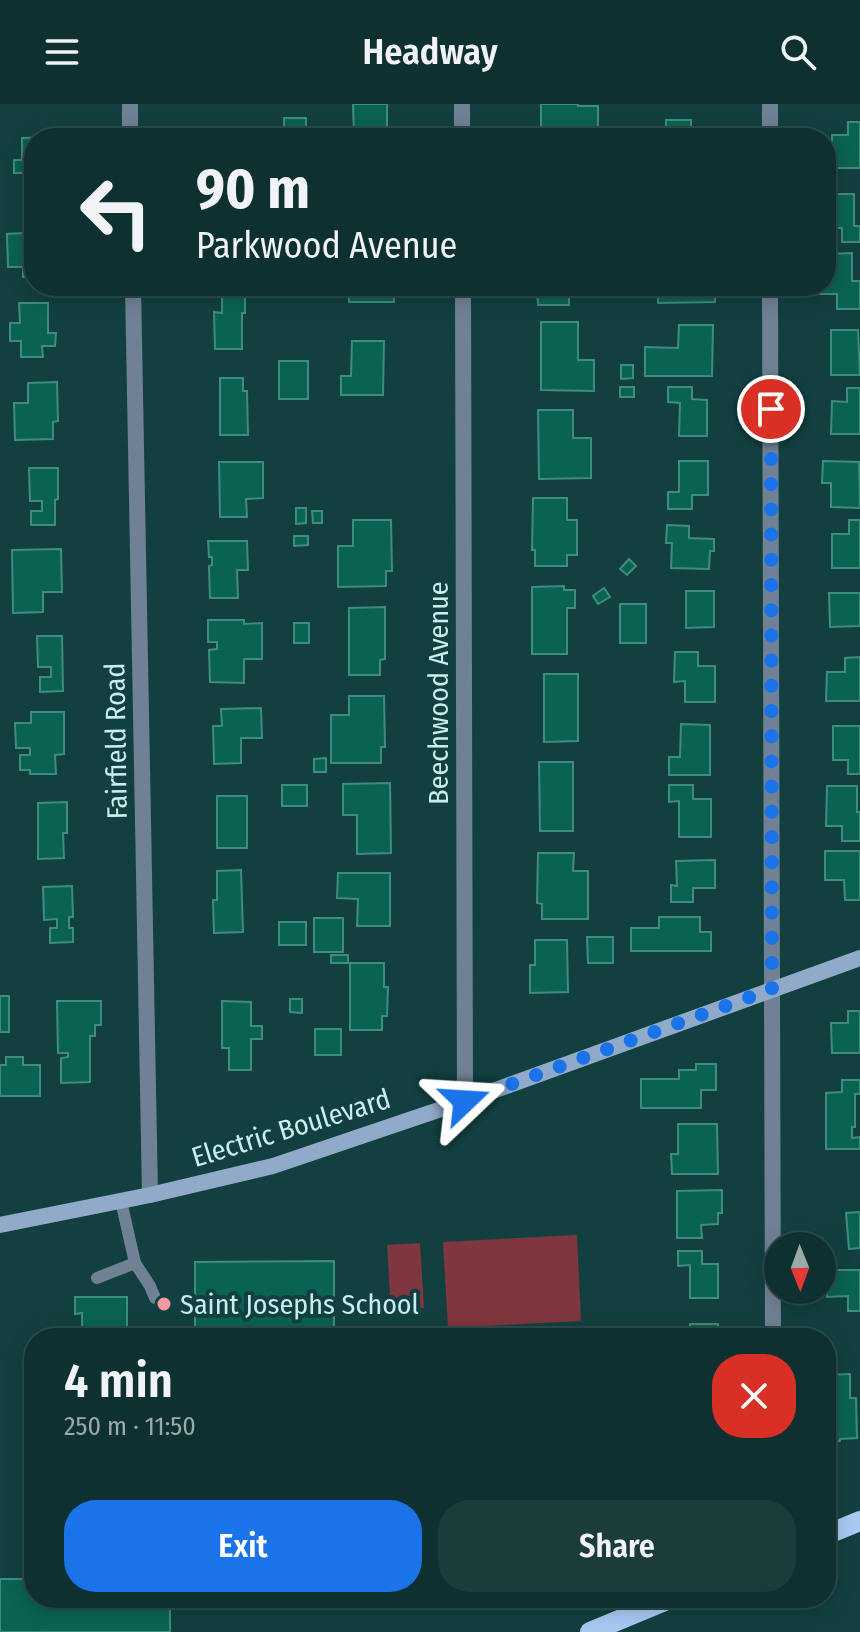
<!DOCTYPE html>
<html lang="en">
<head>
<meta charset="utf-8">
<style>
	:root { --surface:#0e3030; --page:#1c3c3c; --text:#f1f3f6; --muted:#9ba9ab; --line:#2e4b4c; --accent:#1a73e8 }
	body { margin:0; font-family:"Fira Sans Condensed",sans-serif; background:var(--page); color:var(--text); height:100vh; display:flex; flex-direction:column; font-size:30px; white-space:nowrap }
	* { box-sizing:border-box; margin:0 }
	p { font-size:26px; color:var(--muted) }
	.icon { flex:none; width:44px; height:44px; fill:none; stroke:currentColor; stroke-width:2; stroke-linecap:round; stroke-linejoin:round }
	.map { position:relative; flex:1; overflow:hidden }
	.sheet { position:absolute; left:24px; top:1224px; width:812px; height:280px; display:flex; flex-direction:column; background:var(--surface); border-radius:32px; box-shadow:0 4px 20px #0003,0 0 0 2px var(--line) }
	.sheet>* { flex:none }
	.hud { position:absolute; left:24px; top:24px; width:812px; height:168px; border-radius:32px; box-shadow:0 4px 20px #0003,0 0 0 2px var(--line); background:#0e3030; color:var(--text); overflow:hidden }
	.needle { width:52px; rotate:179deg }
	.controls { position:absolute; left:764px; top:1128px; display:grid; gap:16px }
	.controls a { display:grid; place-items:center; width:72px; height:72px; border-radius:50%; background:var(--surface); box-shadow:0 4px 20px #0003,0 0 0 2px var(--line); font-size:40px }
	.pin { position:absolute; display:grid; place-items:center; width:68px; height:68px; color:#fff; margin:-34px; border:4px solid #fff; border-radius:50%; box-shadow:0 2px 8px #0007 }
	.me { position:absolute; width:88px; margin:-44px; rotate:70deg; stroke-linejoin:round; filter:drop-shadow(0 0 6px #0008) }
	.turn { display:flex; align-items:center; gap:28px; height:168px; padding:0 40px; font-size:36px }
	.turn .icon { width:104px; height:104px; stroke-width:2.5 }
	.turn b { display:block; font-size:56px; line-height:68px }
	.round { display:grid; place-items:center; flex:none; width:84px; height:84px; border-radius:32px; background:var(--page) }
	.summary { display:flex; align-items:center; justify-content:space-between; height:136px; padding:0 40px }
	h1 { font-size:48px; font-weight:600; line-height:60px }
	.action { display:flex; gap:16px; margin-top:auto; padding:16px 40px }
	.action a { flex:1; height:92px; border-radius:32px; background:var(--accent); color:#fff; font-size:32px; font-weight:600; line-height:92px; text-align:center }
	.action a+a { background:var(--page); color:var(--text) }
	header { display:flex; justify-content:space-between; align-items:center; height:104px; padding:0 40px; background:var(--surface); font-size:36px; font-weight:600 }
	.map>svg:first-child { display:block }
</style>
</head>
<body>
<header><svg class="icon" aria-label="menu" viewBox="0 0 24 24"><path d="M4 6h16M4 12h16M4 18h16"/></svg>Headway<svg class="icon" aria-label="search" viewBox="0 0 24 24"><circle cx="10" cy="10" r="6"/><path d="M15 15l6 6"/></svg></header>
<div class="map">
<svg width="860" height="1528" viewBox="0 0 860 1528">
	<rect width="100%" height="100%" fill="#124040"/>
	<g fill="#80363e">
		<path d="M 577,1131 L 581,1217 L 448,1224 L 443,1138 Z"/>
		<path d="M 420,1139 L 424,1204 L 391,1207 L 387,1141 Z"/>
	</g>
	<g fill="#0a6352" stroke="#408c7a" stroke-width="2">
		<path d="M 353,0 L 387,0 L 387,34 L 354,34 Z"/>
		<path d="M 541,0 L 578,0 L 578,2 L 598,2 L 598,24 L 541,24 Z"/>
		<rect x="284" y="14" width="22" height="20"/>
		<path d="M 666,16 L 691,16 L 691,31 L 708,31 L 708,34 L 678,34 L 678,31 L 666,31 Z"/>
		<path d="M 848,18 L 860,18 L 860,64 L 832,64 L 832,31 L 848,31 Z"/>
		<rect x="215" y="24" width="24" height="10"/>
		<path d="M 55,33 L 34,34 L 34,86 L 25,86 L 25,69 L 14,69 L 14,56 L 22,56 L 22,34 Z"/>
		<path d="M 827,90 L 854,90 L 854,122 L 860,122 L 860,138 L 842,138 L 842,124 L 827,124 Z"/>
		<path d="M 23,117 L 34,117 L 34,173 L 23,173 L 23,163 L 8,163 L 7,130 L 23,129 Z"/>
		<path d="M 852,149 L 852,177 L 860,177 L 860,205 L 837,205 L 837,190 L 820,190 L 820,182 L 826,182 L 826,150 Z"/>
		<path d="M 363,182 L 394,182 L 394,198 L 349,198 L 349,184 L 363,184 Z"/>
		<path d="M 537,182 L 569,182 L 569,201 L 538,201 Z"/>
		<path d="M 658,182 L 715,182 L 715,198 L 658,199 Z"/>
		<path d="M 222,191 L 245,191 L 245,209 L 242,209 L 242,245 L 215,245 L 214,208 L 222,209 Z"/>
		<path d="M 19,199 L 48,199 L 48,229 L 56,229 L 55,242 L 42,242 L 43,253 L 21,253 L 21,237 L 10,237 L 10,219 L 20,219 Z"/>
		<path d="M 541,218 L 578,218 L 578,256 L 594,256 L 594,287 L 541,286 Z"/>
		<path d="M 679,221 L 713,221 L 712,272 L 645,272 L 645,243 L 678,244 Z"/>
		<path d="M 831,226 L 858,226 L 860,271 L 831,271 Z"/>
		<path d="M 352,237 L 384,237 L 383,291 L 341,291 L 341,272 L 351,272 Z"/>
		<rect x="279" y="257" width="29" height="38"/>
		<path d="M 621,261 L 633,261 L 633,274 L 621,275 Z"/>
		<path d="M 220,274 L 243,274 L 243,287 L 247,287 L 248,331 L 220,331 Z"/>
		<path d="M 57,278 L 58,317 L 53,318 L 53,335 L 15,336 L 14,299 L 28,299 L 28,279 Z"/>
		<rect x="620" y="283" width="14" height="10"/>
		<path d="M 668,283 L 692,283 L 692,295 L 707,296 L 707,332 L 679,332 L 680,299 L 668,298 Z"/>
		<path d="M 847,284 L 860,284 L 860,330 L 831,330 L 832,297 L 847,298 Z"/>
		<path d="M 538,306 L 573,306 L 573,334 L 591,334 L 591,374 L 539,375 Z"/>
		<path d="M 679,357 L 708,357 L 708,391 L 692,391 L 692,405 L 668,405 L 668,388 L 679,388 Z"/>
		<path d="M 823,357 L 859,358 L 860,404 L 831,403 L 831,379 L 822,379 Z"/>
		<path d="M 219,358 L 263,358 L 263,394 L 246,395 L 247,413 L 220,413 Z"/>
		<path d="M 29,364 L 58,364 L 58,395 L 55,396 L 55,421 L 31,421 L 31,407 L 42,407 L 42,397 L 30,397 Z"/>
		<path d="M 533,394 L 567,394 L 567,416 L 577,416 L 577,451 L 567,451 L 567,462 L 535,462 L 535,446 L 532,446 Z"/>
		<path d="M 296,404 L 306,404 L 306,419 L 296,420 Z"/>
		<path d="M 312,407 L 322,407 L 322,419 L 313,419 Z"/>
		<path d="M 353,416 L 391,416 L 392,467 L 386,467 L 386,482 L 338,483 L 338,442 L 353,442 Z"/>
		<path d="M 849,416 L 860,416 L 860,464 L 832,464 L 832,430 L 849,430 Z"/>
		<path d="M 667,421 L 689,422 L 689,434 L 714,435 L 714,447 L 710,447 L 709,465 L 671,464 L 672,439 L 666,439 Z"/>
		<path d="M 294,432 L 308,432 L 308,441 L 294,442 Z"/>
		<path d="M 208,437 L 247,437 L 248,466 L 237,466 L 238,494 L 210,494 L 209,462 L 212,461 L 212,453 L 209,453 Z"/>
		<path d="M 61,445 L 62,488 L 43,488 L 43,508 L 13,509 L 12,446 Z"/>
		<path d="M 629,455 L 636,462 L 627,471 L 620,465 Z"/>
		<path d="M 564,482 L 564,486 L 575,486 L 575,504 L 567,504 L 567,550 L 532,550 L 532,483 Z"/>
		<path d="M 604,484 L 610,493 L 598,500 L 593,492 Z"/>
		<path d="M 686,487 L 714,487 L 714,523 L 686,524 Z"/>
		<path d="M 829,489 L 860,489 L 860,522 L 830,523 Z"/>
		<rect x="620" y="500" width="26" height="39"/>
		<path d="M 385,503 L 385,555 L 380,556 L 380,571 L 349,571 L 349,504 Z"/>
		<path d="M 208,516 L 244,516 L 244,520 L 262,519 L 262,555 L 244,555 L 244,579 L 210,578 L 209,546 L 217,545 L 217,538 L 208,538 Z"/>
		<rect x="294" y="519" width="15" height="20"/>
		<path d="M 37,532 L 62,532 L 63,587 L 40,588 L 40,573 L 51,573 L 51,563 L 38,563 Z"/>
		<path d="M 675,548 L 698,548 L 698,562 L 715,562 L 715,598 L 685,598 L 685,577 L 674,578 Z"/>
		<path d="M 860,553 L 860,597 L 826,597 L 827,568 L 845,568 L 845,554 Z"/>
		<path d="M 544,570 L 578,570 L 578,637 L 544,638 Z"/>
		<path d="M 349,592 L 384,592 L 385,643 L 381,643 L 381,659 L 331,659 L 331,611 L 349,611 Z"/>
		<path d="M 261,604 L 262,634 L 241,634 L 241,659 L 214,660 L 213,622 L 222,622 L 221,605 Z"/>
		<path d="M 31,608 L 64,608 L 64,650 L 55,651 L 56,670 L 30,670 L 30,666 L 20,666 L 20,651 L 30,651 L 30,644 L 16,644 L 15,619 L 31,619 Z"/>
		<path d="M 681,620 L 710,621 L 710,671 L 669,671 L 669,653 L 680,653 Z"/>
		<path d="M 833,622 L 860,622 L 860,670 L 848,670 L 848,656 L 833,656 Z"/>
		<path d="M 326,654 L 326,668 L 314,668 L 314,655 Z"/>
		<path d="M 539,658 L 573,658 L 573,727 L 540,727 Z"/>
		<path d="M 390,679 L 391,749 L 357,750 L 357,711 L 343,711 L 343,680 Z"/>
		<rect x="282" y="681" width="25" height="21"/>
		<path d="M 669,681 L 693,681 L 693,695 L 711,695 L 711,733 L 679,733 L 679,697 L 669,698 Z"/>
		<path d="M 827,682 L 857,682 L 857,708 L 860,708 L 860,737 L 842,737 L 842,722 L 826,722 Z"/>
		<rect x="217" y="692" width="30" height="52"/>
		<path d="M 67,698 L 67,729 L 63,729 L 64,754 L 38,755 L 38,699 Z"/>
		<path d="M 825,747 L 860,747 L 860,796 L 845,796 L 844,776 L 825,776 Z"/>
		<path d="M 538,749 L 574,749 L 573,767 L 588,767 L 588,815 L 542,815 L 542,800 L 537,799 Z"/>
		<path d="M 715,756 L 715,784 L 693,784 L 693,798 L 671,798 L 671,781 L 677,782 L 676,757 Z"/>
		<path d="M 241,766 L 243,828 L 214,829 L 213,796 L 217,796 L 217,767 Z"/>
		<path d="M 338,769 L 390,769 L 390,822 L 357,822 L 358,795 L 337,794 Z"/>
		<path d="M 72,782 L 73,813 L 69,813 L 69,824 L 73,824 L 73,838 L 50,839 L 50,824 L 57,824 L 57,815 L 44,816 L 43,783 Z"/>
		<path d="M 659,813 L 700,813 L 700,828 L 711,828 L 711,847 L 631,847 L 631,824 L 659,824 Z"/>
		<rect x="314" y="814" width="29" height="34"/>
		<rect x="279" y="818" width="27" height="23"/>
		<path d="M 587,833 L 613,833 L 613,859 L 588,859 Z"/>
		<path d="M 535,836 L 567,836 L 568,888 L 530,889 L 530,861 L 535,861 Z"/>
		<rect x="331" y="851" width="17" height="8"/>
		<path d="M 350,859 L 384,859 L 384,883 L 388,883 L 387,912 L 382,912 L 382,926 L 350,926 Z"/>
		<rect x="0" y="892" width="9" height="36"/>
		<path d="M 290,895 L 302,895 L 302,909 L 290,908 Z"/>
		<path d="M 57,897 L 101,897 L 101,921 L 95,921 L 95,932 L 90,932 L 90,978 L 61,979 L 61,954 L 68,953 L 68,949 L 58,949 Z"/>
		<path d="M 222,897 L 251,898 L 251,922 L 262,922 L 262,935 L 251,935 L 251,966 L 229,966 L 229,944 L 222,944 Z"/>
		<path d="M 848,907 L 860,907 L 860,949 L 832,949 L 831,919 L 848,919 Z"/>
		<rect x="315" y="925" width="26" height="26"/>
		<path d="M 6,953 L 23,953 L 23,961 L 40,961 L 40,992 L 0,992 L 0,961 L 6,961 Z"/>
		<path d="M 696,960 L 716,960 L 716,986 L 701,986 L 701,1004 L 641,1004 L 641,975 L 679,975 L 679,966 L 696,966 Z"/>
		<path d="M 842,976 L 860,976 L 860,990 L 855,990 L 855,1023 L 852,1023 L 852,1034 L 860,1033 L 860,1045 L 826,1045 L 826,989 L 842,988 Z"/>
		<path d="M 678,1020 L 717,1020 L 718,1070 L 672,1070 L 671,1050 L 678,1050 Z"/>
		<path d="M 722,1086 L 722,1109 L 718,1109 L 718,1120 L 701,1121 L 702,1134 L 677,1134 L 677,1087 Z"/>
		<path d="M 860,1108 L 860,1144 L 849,1145 L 846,1109 Z"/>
		<path d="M 678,1147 L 702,1147 L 702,1160 L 718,1160 L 718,1194 L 690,1194 L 690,1161 L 678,1162 Z"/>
		<path d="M 334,1157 L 334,1234 L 78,1234 L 78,1229 L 82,1229 L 82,1209 L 75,1210 L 75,1193 L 127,1193 L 127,1229 L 195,1229 L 195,1158 Z"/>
		<path d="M 826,1166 L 860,1166 L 860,1207 L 848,1207 L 848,1192 L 827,1193 L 827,1190 L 822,1190 L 822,1180 L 827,1180 Z"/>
		<rect x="690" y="1220" width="28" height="14"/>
		<path d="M 850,1270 L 850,1294 L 856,1294 L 857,1334 L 840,1335 L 840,1337 L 826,1338 L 826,1271 Z"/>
		<path d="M 0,1475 L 34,1475 L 34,1494 L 170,1494 L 170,1528 L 0,1528 Z"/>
	</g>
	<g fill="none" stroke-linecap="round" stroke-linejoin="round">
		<g stroke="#718195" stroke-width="12">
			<path d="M 121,1097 L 135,1159 L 150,1182 L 155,1194"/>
			<path d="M 97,1174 L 135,1159"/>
		</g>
		<g stroke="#718195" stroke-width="16">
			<path d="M 130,0 L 130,34"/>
			<path d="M 462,0 L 462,34"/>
			<path d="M 770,0 L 770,34"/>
			<path d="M 133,182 L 150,1091"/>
			<path d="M 463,182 L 465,997"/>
			<path d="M 770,182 L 773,1234"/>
		</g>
		<path stroke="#91aaca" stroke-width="16" d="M 0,1121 L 150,1091 L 273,1062 L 465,997 L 860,854"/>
		<g stroke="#a9c9f3" stroke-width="20">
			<path d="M 826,1431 L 860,1417"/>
			<path d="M 590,1528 L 672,1494"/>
		</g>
	</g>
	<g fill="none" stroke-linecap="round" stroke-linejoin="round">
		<path stroke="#1a73e8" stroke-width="14" stroke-dasharray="0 25.2" d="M 465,997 L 772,885 L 771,305"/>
	</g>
	<circle fill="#f49aa0" stroke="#124040" stroke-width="3" cx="164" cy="1200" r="8"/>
	<g text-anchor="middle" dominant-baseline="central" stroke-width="8" stroke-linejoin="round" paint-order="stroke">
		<g font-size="28" fill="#c8efee" stroke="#124040">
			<text transform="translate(438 589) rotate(-90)">Beechwood Avenue</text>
			<text transform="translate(116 637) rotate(-91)">Fairfield Road</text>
			<text transform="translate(291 1024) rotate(-17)">Electric Boulevard</text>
		</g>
		<g font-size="28" fill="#c8efee" stroke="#124040" text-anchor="start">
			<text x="180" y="1200">Saint Josephs School</text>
		</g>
	</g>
</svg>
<div class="controls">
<a><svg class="needle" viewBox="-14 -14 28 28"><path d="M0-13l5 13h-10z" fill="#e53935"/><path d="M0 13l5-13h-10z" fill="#9ba9ab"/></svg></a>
</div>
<div class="pin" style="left:771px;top:305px;background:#d93025"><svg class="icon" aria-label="arrive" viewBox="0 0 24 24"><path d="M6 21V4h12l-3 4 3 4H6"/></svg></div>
<svg class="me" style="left:465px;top:997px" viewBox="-20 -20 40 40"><path d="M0-17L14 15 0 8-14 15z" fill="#1a73e8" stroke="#fff" stroke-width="4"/></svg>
<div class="hud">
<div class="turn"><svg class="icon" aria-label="left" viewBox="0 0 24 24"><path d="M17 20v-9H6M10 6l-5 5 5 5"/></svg><div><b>90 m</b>Parkwood Avenue</div></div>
</div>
<section class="sheet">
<div class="summary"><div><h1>4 min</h1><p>250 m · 11:50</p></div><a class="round" style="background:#d93025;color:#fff"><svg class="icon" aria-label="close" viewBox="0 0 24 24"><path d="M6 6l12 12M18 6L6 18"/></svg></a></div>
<div class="action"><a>Exit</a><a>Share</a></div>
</section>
</div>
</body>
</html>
